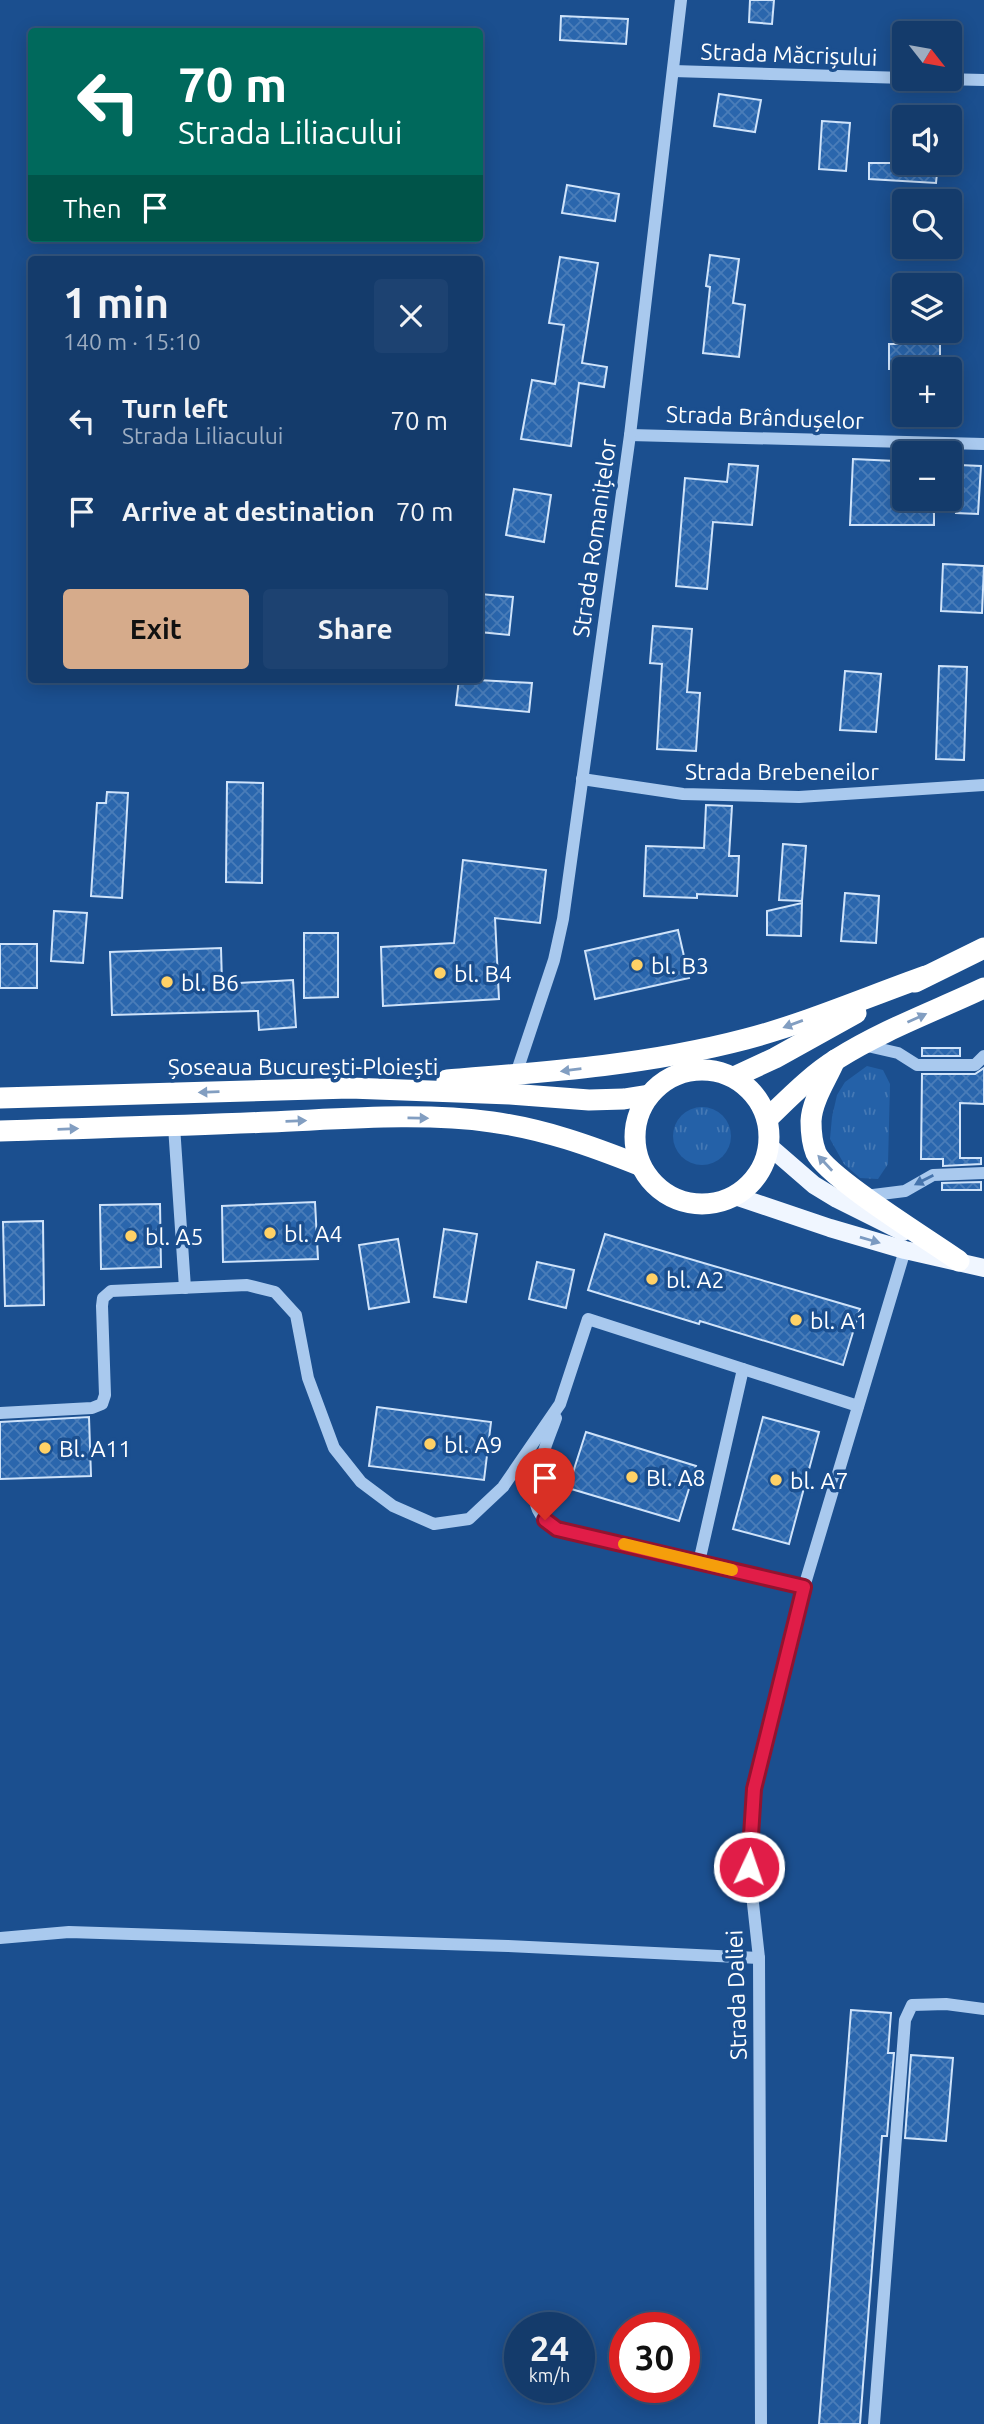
<!DOCTYPE html>
<html lang="en">
<head>
<meta charset="utf-8">
<style>
	:root { --surface:#143b6b; --page:#1d4271; --text:#f1f3f6; --muted:#9dadc1; --line:#33557e; --accent:#d6ab8b }
	body { margin:0; font-family:Ubuntu,sans-serif; background:var(--page); color:var(--text); height:100vh; display:flex; flex-direction:column; font-size:26px; white-space:nowrap }
	* { box-sizing:border-box; margin:0 }
	p { font-size:23px; color:var(--muted) }
	.icon { flex:none; width:38px; height:38px; fill:none; stroke:currentColor; stroke-width:2; stroke-linecap:round; stroke-linejoin:round }
	.map { position:relative; flex:1; overflow:hidden }
	.side { position:absolute; left:28px; top:256px; width:455px; height:427px; display:flex; flex-direction:column; background:var(--surface); border-radius:7px; box-shadow:0 4px 18px #0003,0 0 0 2px var(--line) }
	.side>* { flex:none }
	.top-card { position:absolute; left:28px; top:28px; width:455px; height:214px; border-radius:7px; box-shadow:0 4px 18px #0003,0 0 0 2px var(--line); background:#00695c; color:#fff; overflow:hidden }
	.needle { width:46px; rotate:121deg }
	.tools { position:absolute; left:892px; top:21px; display:grid; gap:14px }
	.tools a { display:grid; place-items:center; width:70px; height:70px; border-radius:7px; background:var(--surface); box-shadow:0 4px 18px #0003,0 0 0 2px var(--line); font-size:35px }
	.speed { position:absolute; left:504px; top:2312px; display:flex; gap:14px; font-size:35px; font-weight:700; text-align:center }
	.speed>* { display:grid; place-content:center; width:91px; height:91px; border-radius:50%; background:var(--surface); box-shadow:0 4px 18px #0003,0 0 0 2px var(--line); line-height:1 }
	.speed small { font-size:18px; font-weight:400 }
	.speed .limit { border:10px solid #d22; background:#fff; color:#111 }
	.pin { position:absolute; display:grid; place-items:center; width:60px; height:60px; color:#fff; margin:-72px -30px; border-radius:50% 50% 50% 0; rotate:-45deg; box-shadow:0 0 7px #0007 }
	.pin .icon { rotate:45deg }
	.me { position:absolute; width:77px; margin:-38px; rotate:3deg; stroke-linejoin:round; filter:drop-shadow(0 0 5px #0008) }
	.turn { display:flex; align-items:center; gap:24px; height:147px; padding:0 35px; font-size:32px }
	.turn .icon { width:91px; height:91px; stroke-width:2.5 }
	.turn b { display:block; font-size:49px; line-height:60px }
	.then { display:flex; align-items:center; height:66px; padding:0 35px; background:#0003; gap:14px; font-size:26px }
	.round { display:grid; place-items:center; flex:none; width:74px; height:74px; border-radius:7px; background:var(--page) }
	.headline { display:flex; align-items:center; justify-content:space-between; height:119px; padding:0 35px }
	h1 { font-size:42px; font-weight:700; line-height:52px }
	.action { display:flex; gap:14px; margin-top:auto; padding:14px 35px }
	.action a { flex:1; height:80px; border-radius:7px; background:var(--accent); color:#111; font-size:28px; font-weight:700; line-height:80px; text-align:center }
	.action a+a { background:var(--page); color:var(--text) }
	ul { padding:0; list-style:none }
	li { display:flex; align-items:center; gap:21px; height:91px; padding:0 35px }
	li div { flex:1 }
	li b { display:block; font-size:26px }
	li em { font-style:normal }
	.map>svg:first-child { display:block }
</style>
</head>
<body>
<div class="map">
<svg width="984" height="2424" viewBox="0 0 984 2424">
	<defs>
		<pattern id="grass-tufts" width="24" height="20" patternUnits="userSpaceOnUse" patternTransform="scale(1.75)"><rect width="24" height="20" fill="#2461a8"/><path d="M3 7l-1-3M5 7V3M7 7l1-3M15 17l-1-3M17 17v-4M19 17l1-3" fill="none" stroke="#4579b5"/></pattern>
		<pattern id="building-cross-hatch" width="8" height="8" patternUnits="userSpaceOnUse" patternTransform="scale(1.75)"><rect width="8" height="8" fill="#2a66ad"/><path d="M0 0l8 8M0 8l8-8" fill="none" stroke="#4a7db9"/></pattern>
	</defs>
	<rect width="100%" height="100%" fill="#1b4f8f"/>
	<g fill="url(#grass-tufts)">
		<path d="M 867,1066 L 883,1070 L 890,1084 L 888,1164 L 878,1179 L 860,1178 L 844,1164 L 830,1139 L 832,1117 L 837,1095 L 845,1082 Z"/>
		<circle cx="702" cy="1136" r="29"/>
	</g>
	<g fill="url(#building-cross-hatch)" stroke="#cfe3fa" stroke-width="2">
		<path d="M 750,0 L 774,0 L 772,24 L 749,22 Z"/>
		<path d="M 561,16 L 628,19 L 626,44 L 560,40 Z"/>
		<path d="M 719,94 L 761,100 L 755,132 L 714,126 Z"/>
		<path d="M 822,121 L 850,123 L 846,171 L 819,169 Z"/>
		<path d="M 869,163 L 938,163 L 936,183 L 869,179 Z"/>
		<path d="M 567,185 L 619,194 L 615,221 L 562,213 Z"/>
		<path d="M 710,255 L 739,259 L 733,303 L 745,305 L 739,357 L 703,353 L 710,287 L 706,286 Z"/>
		<path d="M 560,257 L 598,263 L 582,363 L 607,367 L 604,387 L 579,383 L 571,446 L 521,439 L 532,380 L 555,384 L 564,325 L 549,323 Z"/>
		<rect x="889" y="344" width="51" height="25"/>
		<path d="M 853,459 L 895,461 L 894,499 L 934,499 L 934,525 L 850,525 Z"/>
		<path d="M 729,464 L 758,466 L 752,525 L 713,522 L 707,589 L 676,586 L 685,478 L 727,482 Z"/>
		<path d="M 959,465 L 981,466 L 978,514 L 956,513 Z"/>
		<path d="M 514,489 L 551,495 L 544,542 L 506,535 Z"/>
		<path d="M 943,564 L 984,566 L 982,613 L 941,611 Z"/>
		<path d="M 480,594 L 513,597 L 509,635 L 480,632 Z"/>
		<path d="M 653,626 L 692,629 L 687,692 L 700,693 L 696,751 L 657,749 L 662,664 L 650,663 Z"/>
		<path d="M 939,666 L 967,667 L 964,760 L 936,759 Z"/>
		<path d="M 845,671 L 881,674 L 876,732 L 840,730 Z"/>
		<path d="M 459,679 L 532,683 L 529,712 L 456,705 Z"/>
		<path d="M 227,782 L 263,783 L 262,883 L 226,882 Z"/>
		<path d="M 107,792 L 128,793 L 122,898 L 91,896 L 97,803 L 106,803 Z"/>
		<path d="M 706,805 L 732,806 L 729,856 L 739,856 L 737,896 L 697,894 L 697,898 L 644,896 L 646,846 L 704,848 Z"/>
		<path d="M 783,844 L 806,846 L 802,901 L 779,900 Z"/>
		<path d="M 463,860 L 546,870 L 540,923 L 495,918 L 499,999 L 383,1006 L 381,947 L 454,943 Z"/>
		<path d="M 845,893 L 879,896 L 876,943 L 841,941 Z"/>
		<path d="M 802,903 L 801,936 L 767,935 L 767,911 Z"/>
		<path d="M 54,911 L 87,913 L 83,963 L 51,961 Z"/>
		<path d="M 678,930 L 689,978 L 595,999 L 585,951 Z"/>
		<path d="M 304,933 L 338,933 L 338,997 L 304,998 Z"/>
		<rect x="0" y="944" width="37" height="44"/>
		<path d="M 221,948 L 222,984 L 293,980 L 296,1027 L 259,1030 L 258,1011 L 112,1015 L 110,952 Z"/>
		<rect x="922" y="1048" width="38" height="8"/>
		<path d="M 984,1068 L 984,1104 L 960,1103 L 960,1158 L 981,1158 L 981,1164 L 943,1166 L 943,1159 L 921,1159 L 922,1074 L 975,1074 Z"/>
		<path d="M 981,1182 L 981,1190 L 942,1190 L 942,1183 Z"/>
		<path d="M 315,1202 L 318,1259 L 223,1262 L 222,1206 Z"/>
		<path d="M 160,1204 L 161,1267 L 101,1269 L 100,1205 Z"/>
		<path d="M 43,1221 L 44,1305 L 5,1306 L 3,1222 Z"/>
		<path d="M 444,1229 L 477,1234 L 466,1302 L 434,1297 Z"/>
		<path d="M 605,1234 L 860,1309 L 843,1365 L 700,1321 L 699,1324 L 588,1290 Z"/>
		<path d="M 398,1239 L 409,1302 L 369,1309 L 359,1245 Z"/>
		<path d="M 537,1262 L 574,1270 L 566,1308 L 529,1299 Z"/>
		<path d="M 377,1407 L 491,1422 L 484,1480 L 369,1466 Z"/>
		<path d="M 89,1417 L 91,1476 L 0,1479 L 0,1422 Z"/>
		<path d="M 763,1417 L 819,1432 L 789,1544 L 733,1529 Z"/>
		<path d="M 586,1432 L 696,1466 L 679,1521 L 568,1488 Z"/>
		<path d="M 851,2010 L 891,2013 L 888,2053 L 894,2053 L 887,2136 L 882,2136 L 860,2424 L 819,2424 Z"/>
		<path d="M 911,2055 L 953,2058 L 946,2141 L 905,2138 Z"/>
	</g>
	<g fill="none" stroke-linecap="round" stroke-linejoin="round">
		<g stroke="#a9c9ee" stroke-width="12">
			<path d="M 673,71 L 905,78"/>
			<path d="M 942,79 L 984,80"/>
			<path d="M 630,435 L 984,444"/>
			<path d="M 582,779 L 683,794 L 799,797 L 984,785"/>
			<path d="M 863,1045 L 898,1053 L 917,1065 L 975,1065 L 984,1056"/>
			<path d="M 516,1074 L 554,960 L 563,919 L 630,435 L 681,0"/>
			<path d="M 174,1126 L 185,1288"/>
			<path d="M 865,1196 L 905,1191 L 933,1175 L 984,1173"/>
			<path d="M 0,1413 L 92,1408 L 102,1404 L 105,1395 L 102,1306 L 103,1298 L 111,1291 L 247,1285 L 275,1292 L 296,1315 L 308,1378 L 334,1448 L 361,1482 L 393,1506 L 434,1524 L 469,1519 L 503,1487 L 560,1404 L 588,1319 L 858,1406"/>
			<path d="M 556,1418 C 548,1441 527,1486 538,1510 C 542,1519 549,1523 557,1529 L 804,1587"/>
			<path d="M 699,1562 L 743,1369"/>
			<path d="M 0,1938 L 69,1932 L 508,1946 L 759,1958"/>
			<path d="M 761,2424 L 759,1958 L 749,1867 L 754,1789 L 804,1587 L 905,1250"/>
			<path d="M 874,2424 L 905,2020 L 912,2005 L 946,2004 L 984,2009"/>
		</g>
		<g stroke="#f0f6ff" stroke-width="18">
			<path d="M 769,1146 L 814,1185 L 837,1199 L 903,1232"/>
			<path d="M 735,1196 L 830,1228 L 905,1250 L 984,1268"/>
		</g>
		<g stroke="#fff" stroke-width="21">
			<path d="M 915,982 L 984,948"/>
			<path d="M 835,1060 C 827,1079 812,1100 811,1121 C 811,1131 812,1143 816,1153 C 828,1178 931,1241 959,1261"/>
			<circle cx="702" cy="1137" r="67"/>
			<path d="M 734,1077 L 775,1058 L 856,1013"/>
			<path d="M 447,1080 C 548,1072 647,1065 746,1039 C 807,1023 867,997 926,976"/>
			<path d="M 0,1098 L 350,1088 L 510,1094 L 589,1100 L 624,1099 L 649,1095"/>
			<path d="M 767,1119 C 789,1098 811,1075 837,1059 C 883,1030 935,1011 984,988"/>
			<path d="M 0,1131 C 90,1128 180,1126 270,1122 C 341,1119 422,1112 492,1122 C 544,1129 591,1146 639,1165"/>
		</g>
	</g>
	<defs><path id="oneway-solid" d="M-6-.8H1V-3.2L6.5 0L1 3.2V.8H-6Z" transform="scale(1.75)"/></defs>
	<g fill="#829ec1">
		<use href="#oneway-solid" transform="translate(917 1018) rotate(-24)"/>
		<use href="#oneway-solid" transform="translate(793 1024) rotate(160)"/>
		<use href="#oneway-solid" transform="translate(571 1070) rotate(173)"/>
		<use href="#oneway-solid" transform="translate(209 1092) rotate(178)"/>
		<use href="#oneway-solid" transform="translate(418 1118) rotate(1)"/>
		<use href="#oneway-solid" transform="translate(296 1121) rotate(-2)"/>
		<use href="#oneway-solid" transform="translate(68 1129) rotate(-2)"/>
		<use href="#oneway-solid" transform="translate(825 1163) rotate(-133)"/>
	</g>
	<use fill="#4674ac" href="#oneway-solid" transform="translate(924 1180) rotate(153)"/>
	<use fill="#7b9ac1" href="#oneway-solid" transform="translate(870 1240) rotate(16)"/>
	<g fill="none" stroke-linecap="round" stroke-linejoin="round">
		<defs>
			<path id="route" d="M 545,1520 L 557,1529 L 804,1587 L 754,1789 L 749,1867"/>
		</defs>
		<use href="#route" stroke="#92132f" stroke-width="18"/>
		<use href="#route" stroke="#e11d48" stroke-width="12"/>
		<path stroke="#f59e0b" stroke-width="12" d="M 624,1544 L 732,1570"/>
	</g>
	<g fill="#ffd166" stroke="#1b4f8f" stroke-width="2.5">
		<circle cx="637" cy="965" r="7"/>
		<circle cx="440" cy="973" r="7"/>
		<circle cx="167" cy="982" r="7"/>
		<circle cx="270" cy="1233" r="7"/>
		<circle cx="131" cy="1236" r="7"/>
		<circle cx="652" cy="1279" r="7"/>
		<circle cx="796" cy="1320" r="7"/>
		<circle cx="430" cy="1444" r="7"/>
		<circle cx="45" cy="1448" r="7"/>
		<circle cx="632" cy="1477" r="7"/>
		<circle cx="776" cy="1480" r="7"/>
	</g>
	<g text-anchor="middle" dominant-baseline="central" stroke-width="7" stroke-linejoin="round" paint-order="stroke">
		<g font-size="23" fill="#fff" stroke="#1b4f8f">
			<text transform="translate(789 54) rotate(2)">Strada Măcrișului</text>
			<text transform="translate(765 417) rotate(2)">Strada Brândușelor</text>
			<text transform="translate(594 538) rotate(-82)">Strada Romanițelor</text>
			<text x="782" y="771">Strada Brebeneilor</text>
			<text x="303" y="1066">Șoseaua București-Ploiești</text>
			<text transform="translate(736 1995) rotate(-92)">Strada Daliei</text>
		</g>
		<g font-size="23" fill="#fff" stroke="#1b4f8f" text-anchor="start">
			<text x="651" y="965">bl. B3</text>
			<text x="454" y="973">bl. B4</text>
			<text x="181" y="982">bl. B6</text>
			<text x="284" y="1233">bl. A4</text>
			<text x="145" y="1236">bl. A5</text>
			<text x="666" y="1279">bl. A2</text>
			<text x="810" y="1320">bl. A1</text>
			<text x="444" y="1444">bl. A9</text>
			<text x="59" y="1448">Bl. A11</text>
			<text x="646" y="1477">Bl. A8</text>
			<text x="790" y="1480">bl. A7</text>
		</g>
	</g>
</svg>
<div class="tools">
<a><svg class="needle" viewBox="-14 -14 28 28"><path d="M0-13l5 13h-10z" fill="#e53935"/><path d="M0 13l5-13h-10z" fill="#9dadc1"/></svg></a>
<a><svg class="icon" aria-label="sound" viewBox="0 0 24 24"><path d="M4 9h4l5-4v14l-5-4H4zM17 9q2 3 0 6"/></svg></a>
<a><svg class="icon" aria-label="search" viewBox="0 0 24 24"><circle cx="10" cy="10" r="6"/><path d="M15 15l6 6"/></svg></a>
<a><svg class="icon" aria-label="layers" viewBox="0 0 24 24"><path d="M12 4l9 5-9 5-9-5zM3 14l9 5 9-5"/></svg></a>
<a>+</a>
<a>−</a>
</div>
<div class="speed"><div>24<small>km/h</small></div><div class="limit">30</div></div>
<div class="pin" style="left:545px;top:1520px;background:#d93025"><svg class="icon" aria-label="arrive" viewBox="0 0 24 24"><path d="M6 21V4h12l-3 4 3 4H6"/></svg></div>
<svg class="me" style="left:749px;top:1867px" viewBox="-20 -20 40 40"><circle r="17" fill="#e11d48" stroke="#fff" stroke-width="3"/><path d="M0-11L8 9 0 5-8 9z" fill="#fff"/></svg>
<div class="top-card">
<div class="turn"><svg class="icon" aria-label="left" viewBox="0 0 24 24"><path d="M17 20v-9H6M10 6l-5 5 5 5"/></svg><div><b>70 m</b>Strada Liliacului</div></div>
<div class="then">Then<svg class="icon" aria-label="arrive" viewBox="0 0 24 24"><path d="M6 21V4h12l-3 4 3 4H6"/></svg></div>
</div>
<section class="side">
<div class="headline"><div><h1>1 min</h1><p>140 m · 15:10</p></div><a class="round"><svg class="icon" aria-label="close" viewBox="0 0 24 24"><path d="M6 6l12 12M18 6L6 18"/></svg></a></div>
<ul>
<li><svg class="icon" aria-label="left" viewBox="0 0 24 24"><path d="M17 20v-9H6M10 6l-5 5 5 5"/></svg><div><b>Turn left</b><p>Strada Liliacului</p></div><em>70 m</em></li>
<li><svg class="icon" aria-label="arrive" viewBox="0 0 24 24"><path d="M6 21V4h12l-3 4 3 4H6"/></svg><div><b>Arrive at destination</b></div><em>70 m</em></li>
</ul>
<div class="action"><a>Exit</a><a>Share</a></div>
</section>
</div>
</body>
</html>
